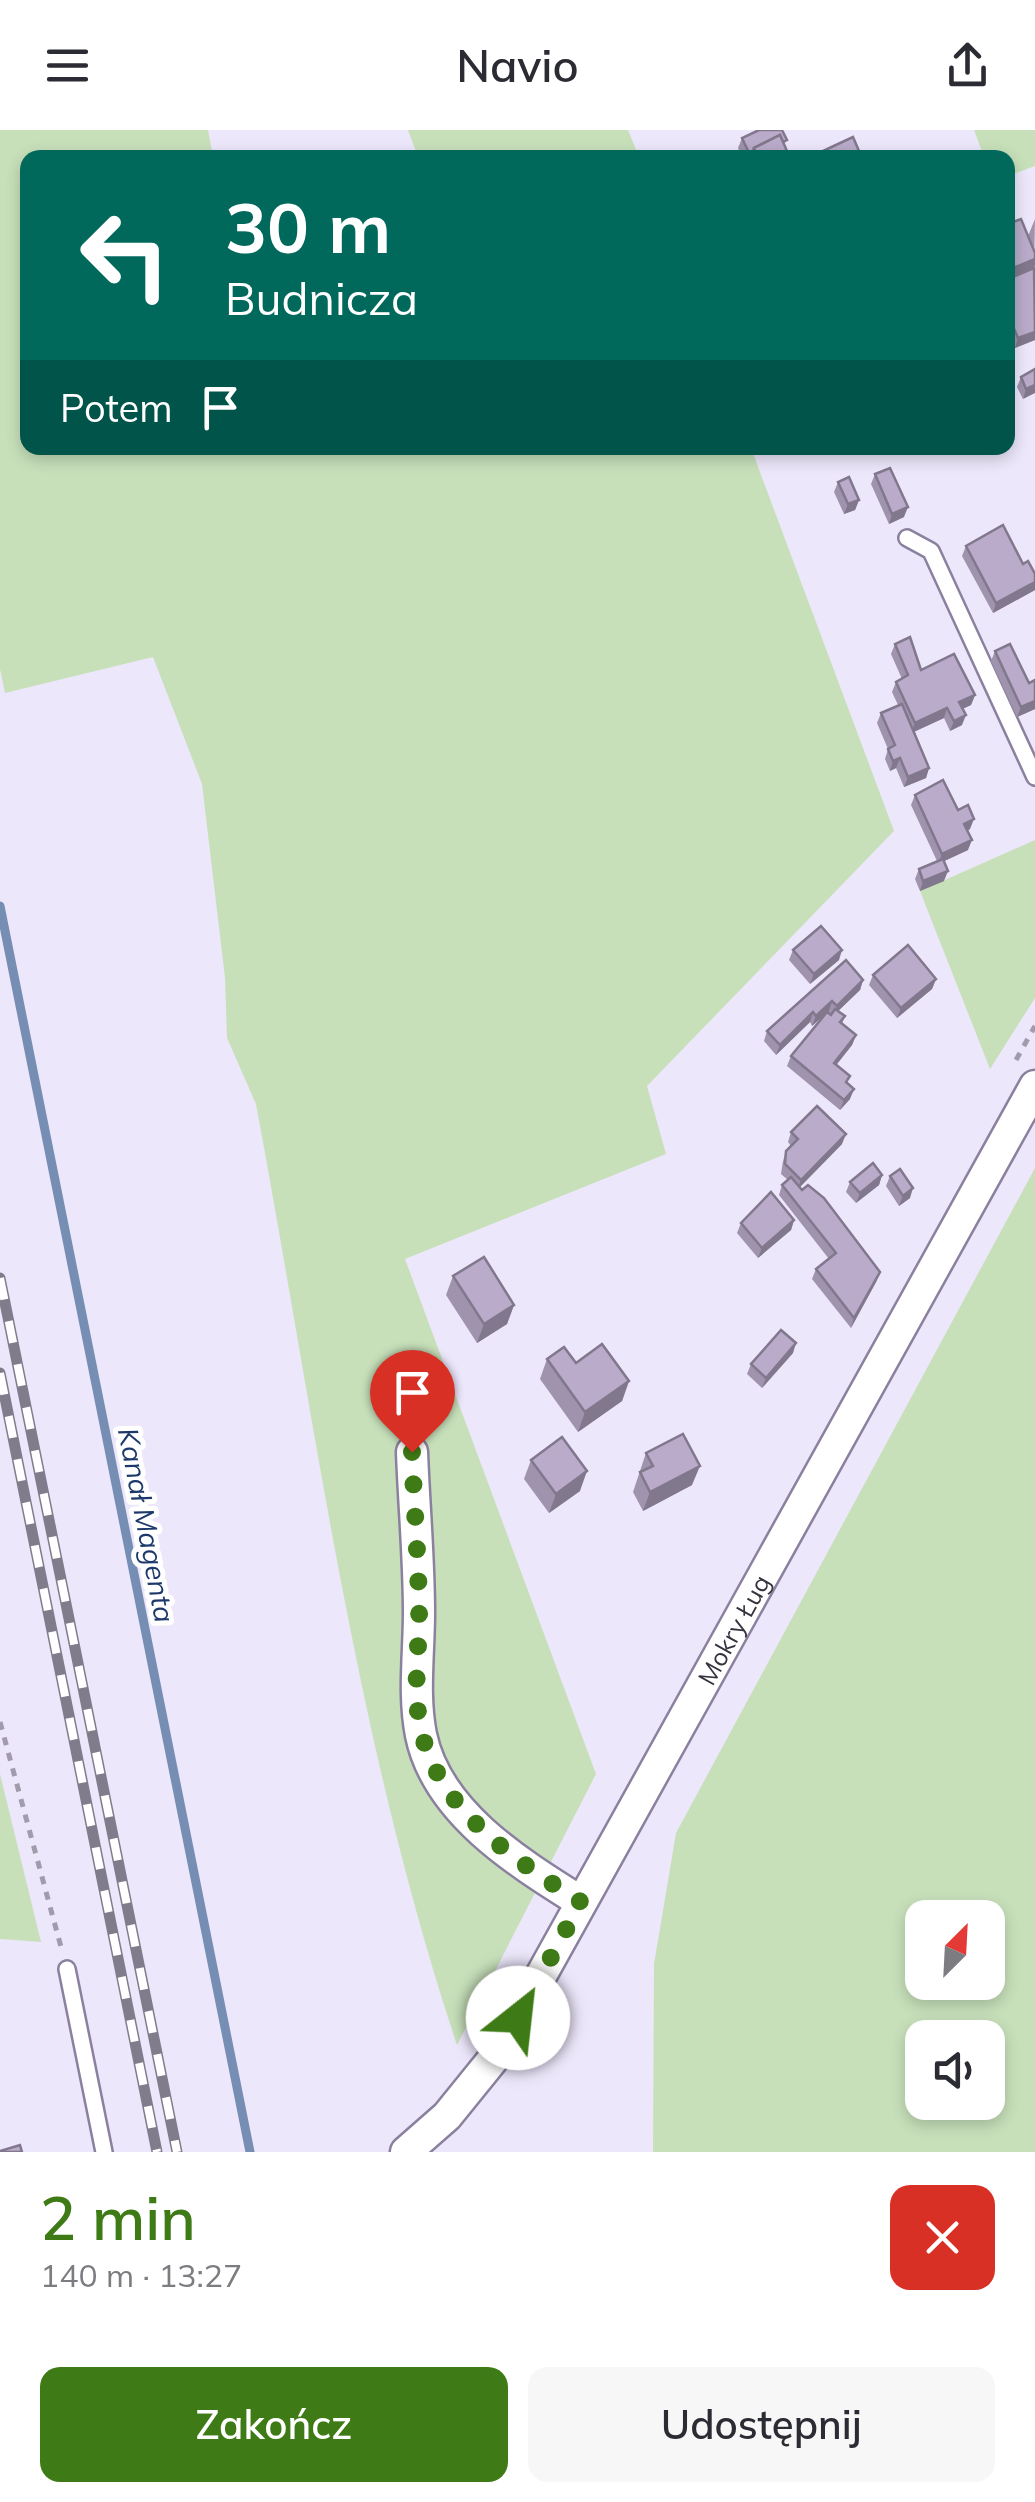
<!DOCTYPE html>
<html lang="pl">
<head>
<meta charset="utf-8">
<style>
	:root { --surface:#fff; --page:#f7f7f7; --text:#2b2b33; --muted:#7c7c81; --accent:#3e7a15 }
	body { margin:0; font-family:Mulish,sans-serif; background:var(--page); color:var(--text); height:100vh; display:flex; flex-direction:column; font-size:38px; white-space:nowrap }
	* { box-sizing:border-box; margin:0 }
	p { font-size:32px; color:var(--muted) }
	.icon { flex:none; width:55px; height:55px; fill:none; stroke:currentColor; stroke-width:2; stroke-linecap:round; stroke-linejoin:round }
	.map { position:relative; height:2022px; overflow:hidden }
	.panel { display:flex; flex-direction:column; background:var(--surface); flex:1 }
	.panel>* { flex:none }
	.top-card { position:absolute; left:20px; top:20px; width:995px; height:305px; border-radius:20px; box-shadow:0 5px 15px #0003; background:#00695c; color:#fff; overflow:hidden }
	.needle { width:65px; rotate:24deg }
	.tools { position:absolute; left:905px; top:1770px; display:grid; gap:20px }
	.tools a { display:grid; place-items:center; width:100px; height:100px; border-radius:20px; background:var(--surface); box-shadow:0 5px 15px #0003; font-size:50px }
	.pin { position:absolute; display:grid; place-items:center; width:85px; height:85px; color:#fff; margin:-102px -42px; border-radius:50% 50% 50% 0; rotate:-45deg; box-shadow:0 0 10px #0007 }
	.pin .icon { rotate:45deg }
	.me { position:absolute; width:110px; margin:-55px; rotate:29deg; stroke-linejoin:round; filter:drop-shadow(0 0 8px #0008) }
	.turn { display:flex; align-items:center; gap:35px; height:210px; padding:0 40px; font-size:45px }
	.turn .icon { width:130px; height:130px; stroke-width:2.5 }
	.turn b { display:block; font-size:70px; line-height:85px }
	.then { display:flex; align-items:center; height:95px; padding:0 40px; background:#0003; gap:20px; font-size:38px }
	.round { display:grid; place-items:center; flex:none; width:105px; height:105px; border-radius:20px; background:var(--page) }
	.head { display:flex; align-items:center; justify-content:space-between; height:170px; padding:0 40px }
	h1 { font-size:60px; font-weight:600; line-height:75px; color:var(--accent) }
	.button { display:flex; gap:20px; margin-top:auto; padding:20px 40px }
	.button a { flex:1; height:115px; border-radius:20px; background:var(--accent); color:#fff; font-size:40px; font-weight:600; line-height:115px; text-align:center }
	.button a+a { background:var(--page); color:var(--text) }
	header { display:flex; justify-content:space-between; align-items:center; height:130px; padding:0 40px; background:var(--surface); font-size:45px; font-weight:600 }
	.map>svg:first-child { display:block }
</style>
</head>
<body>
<header><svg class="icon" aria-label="menu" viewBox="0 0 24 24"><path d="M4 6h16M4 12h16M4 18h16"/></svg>Navio<svg class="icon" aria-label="share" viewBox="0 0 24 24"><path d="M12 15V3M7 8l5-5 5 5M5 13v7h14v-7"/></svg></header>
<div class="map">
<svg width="1035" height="2022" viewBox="0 0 1035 2022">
	<rect width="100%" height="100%" fill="#ede7fb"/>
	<g fill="#c7e0ba" fill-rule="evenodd">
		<path d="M 0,0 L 208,0 L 213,27 L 28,28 L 28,318 L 751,318 L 894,701 L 647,956 L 666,1024 L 405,1129 L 596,1644 L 457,1915 C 355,1609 315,1290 256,974 L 227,908 L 225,848 L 202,654 L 153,527 L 5,563 L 0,539 Z"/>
		<path d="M 408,0 L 628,0 L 639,27 L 418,27 Z"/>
		<path d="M 974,0 L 1035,0 L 1035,36 L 1008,46 L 1008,28 L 984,27 Z"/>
		<path d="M 1035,710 L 1035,868 L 990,939 L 920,761 Z"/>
		<path d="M 1035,1038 L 1035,2022 L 653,2022 L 654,1834 L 676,1703 ZM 922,1788 L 988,1788 L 988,1852 L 922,1852 ZM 922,1908 L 988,1908 L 988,1972 L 922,1972 Z"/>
		<path d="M 0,1644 L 41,1812 L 0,1809 Z"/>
	</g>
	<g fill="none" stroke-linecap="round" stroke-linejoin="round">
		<path stroke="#778eb4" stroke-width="9" d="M 0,776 L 250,2022"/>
		<defs>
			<g id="lane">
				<path d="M 907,408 L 931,421 L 1035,647"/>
				<path d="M 67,1839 L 104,2022"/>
			</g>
			<g id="street">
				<path d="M 412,1322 C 414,1376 419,1429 419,1483 C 419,1523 413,1565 421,1605 C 437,1683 519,1733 581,1772"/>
				<path id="s1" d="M 406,2022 L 447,1986 L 498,1923 L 1035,956"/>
			</g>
		</defs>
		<use href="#lane" stroke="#8b819f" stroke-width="20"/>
		<use href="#street" stroke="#8b819f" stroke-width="35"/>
		<g stroke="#a19bac" stroke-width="5" stroke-dasharray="8 8" stroke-linecap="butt">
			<path d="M 1016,930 L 1035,896"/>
			<path d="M 0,1592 L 61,1817"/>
		</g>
		<use href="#lane" stroke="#fff" stroke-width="15"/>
		<use href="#street" stroke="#fff" stroke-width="30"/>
		<defs>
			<g id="rail">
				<path d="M 0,1148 L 177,2022"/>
				<path d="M 0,1243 L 157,2022"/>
			</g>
		</defs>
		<use href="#rail" stroke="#807c8b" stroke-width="11"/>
		<use href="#rail" stroke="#fff" stroke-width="8" stroke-dasharray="22" stroke-linecap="butt"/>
	</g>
	<g fill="#9f93ad">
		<path d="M 742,8 L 785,16 L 790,28 L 742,28 L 738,18 Z"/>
		<path d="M 1035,89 L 1034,138 L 1035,210 L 1015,218 L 1008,203 L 1008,94 L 1028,106 Z"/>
		<path d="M 1035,239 L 1023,269 L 1017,257 L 1021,247 Z"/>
		<path d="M 875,344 L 904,387 L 889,394 L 871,354 Z"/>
		<path d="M 838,352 L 859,370 L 855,380 L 844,384 L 834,362 Z"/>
		<path d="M 966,416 L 1023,434 L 1035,444 L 1035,460 L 993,483 L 962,426 Z"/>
		<path d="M 895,514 L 921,540 L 975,565 L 971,575 L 962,579 L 962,595 L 950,601 L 944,588 L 914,602 L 929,638 L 926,648 L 904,657 L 896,638 L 890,641 L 885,629 L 888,619 L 877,593 L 881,583 L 898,575 L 892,562 L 896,552 L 902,549 L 891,524 Z"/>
		<path d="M 995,521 L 1029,553 L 1035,550 L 1035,579 L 1017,587 L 991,531 Z"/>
		<path d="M 915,665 L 970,699 L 967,701 L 968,720 L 944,731 L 944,751 L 920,761 L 915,749 L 919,739 L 937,731 L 911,675 Z"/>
		<path d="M 793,820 L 839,830 L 810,854 L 789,830 Z"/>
		<path d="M 873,845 L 936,849 L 932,859 L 897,888 L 869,855 Z"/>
		<path d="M 863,850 L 860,860 L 838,881 L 845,886 L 842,894 L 856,905 L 852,915 L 836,935 L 848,954 L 850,969 L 840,980 L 787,936 L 791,926 L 826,884 L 812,896 L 810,892 L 776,925 L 764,911 L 767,901 Z"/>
		<path d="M 791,1002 L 842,1014 L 800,1057 L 880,1142 L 876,1152 L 851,1198 L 812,1149 L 816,1139 L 829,1129 L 779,1065 L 782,1055 L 788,1050 L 781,1044 L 783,1031 L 786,1021 L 791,1016 L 788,1012 Z"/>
		<path d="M 882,1045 L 879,1055 L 856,1073 L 846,1062 L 850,1052 Z"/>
		<path d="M 890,1046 L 910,1068 L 899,1076 L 886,1056 Z"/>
		<path d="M 794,1090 L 791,1100 L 758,1128 L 737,1103 L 741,1093 Z"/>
		<path d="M 453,1146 L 514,1175 L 507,1194 L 477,1213 L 446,1165 Z"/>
		<path d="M 793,1223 L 762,1258 L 747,1244 L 751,1234 Z"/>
		<path d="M 547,1229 L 576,1233 L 629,1251 L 622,1271 L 578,1302 L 540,1249 Z"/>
		<path d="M 646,1323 L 692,1355 L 643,1381 L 633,1362 Z"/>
		<path d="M 531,1330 L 580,1361 L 549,1383 L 524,1349 Z"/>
	</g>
	<g fill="#82788d">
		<path d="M 1035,129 L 1035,135 L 1030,148 L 1008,157 L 1008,140 Z"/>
		<path d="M 1035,202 L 1035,210 L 1015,218 L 1018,208 Z"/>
		<path d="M 1035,255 L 1035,263 L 1023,269 L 1026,259 Z"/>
		<path d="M 859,370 L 855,380 L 844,384 L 848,374 Z"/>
		<path d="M 908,377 L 904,387 L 889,394 L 892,384 Z"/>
		<path d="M 1035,452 L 1035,460 L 993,483 L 996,473 Z"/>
		<path d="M 975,565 L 971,575 L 956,582 L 959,572 Z"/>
		<path d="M 1035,571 L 1035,579 L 1017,587 L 1021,577 Z"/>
		<path d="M 947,578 L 944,588 L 911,603 L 915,593 Z"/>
		<path d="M 966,585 L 962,595 L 950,601 L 954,591 Z"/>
		<path d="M 900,628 L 896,638 L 890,641 L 893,631 Z"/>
		<path d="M 929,638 L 926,648 L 904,657 L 908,647 Z"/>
		<path d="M 974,689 L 970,699 L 961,704 L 964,694 Z"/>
		<path d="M 972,710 L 968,720 L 938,734 L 942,724 Z"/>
		<path d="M 948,741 L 944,751 L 920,761 L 923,751 Z"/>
		<path d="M 842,820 L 839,830 L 810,854 L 814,844 Z"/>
		<path d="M 936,849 L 932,859 L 897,888 L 901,878 Z"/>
		<path d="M 863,850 L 860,860 L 833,886 L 837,876 Z"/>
		<path d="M 832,871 L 829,881 L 812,896 L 816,886 Z"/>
		<path d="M 813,882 L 810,892 L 776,925 L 780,915 Z"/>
		<path d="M 856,905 L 852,915 L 830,943 L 834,933 Z"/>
		<path d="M 854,959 L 850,969 L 840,980 L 844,970 Z"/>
		<path d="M 846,1004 L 842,1014 L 797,1060 L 801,1050 Z"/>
		<path d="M 882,1045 L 879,1055 L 856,1073 L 860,1063 Z"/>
		<path d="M 913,1058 L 910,1068 L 899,1076 L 903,1066 Z"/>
		<path d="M 794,1090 L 791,1100 L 758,1128 L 762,1118 Z"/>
		<path d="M 880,1142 L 876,1152 L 851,1198 L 854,1188 Z"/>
		<path d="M 514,1175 L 507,1194 L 477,1213 L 484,1194 Z"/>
		<path d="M 796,1213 L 793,1223 L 762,1258 L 766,1248 Z"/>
		<path d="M 629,1251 L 622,1271 L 578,1302 L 585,1282 Z"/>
		<path d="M 700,1336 L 692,1355 L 643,1381 L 650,1362 Z"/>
		<path d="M 587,1341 L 580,1361 L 549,1383 L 556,1364 Z"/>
	</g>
	<g fill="#b9abc9" stroke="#82788d" stroke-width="2.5">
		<path d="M 759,0 L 782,0 L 787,10 L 783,12 L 780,5 L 754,18 L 751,27 L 742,8 Z"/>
		<path d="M 780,5 L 790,28 L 758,28 L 754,18 Z"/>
		<path d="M 853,7 L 862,28 L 808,28 Z"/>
		<path d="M 1021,89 L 1035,123 L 1035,129 L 1008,140 L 1008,94 Z"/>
		<path d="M 1034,138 L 1035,202 L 1018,208 L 1008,185 L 1008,149 Z"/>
		<path d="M 1035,239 L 1035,255 L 1026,259 L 1021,247 Z"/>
		<path d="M 890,338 L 908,377 L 892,384 L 875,344 Z"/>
		<path d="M 849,347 L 859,370 L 848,374 L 838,352 Z"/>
		<path d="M 1003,395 L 1023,434 L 1028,431 L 1035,444 L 1035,452 L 996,473 L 966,416 Z"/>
		<path d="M 910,507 L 921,540 L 954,524 L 975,565 L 959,572 L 966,585 L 954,591 L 947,578 L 915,593 L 896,552 L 908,545 L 895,514 Z"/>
		<path d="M 1010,514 L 1029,553 L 1035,550 L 1035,571 L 1021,577 L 995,521 Z"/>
		<path d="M 902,574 L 929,638 L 908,647 L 900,628 L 893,631 L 888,619 L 895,615 L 881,583 Z"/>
		<path d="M 943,650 L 958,680 L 968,675 L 974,689 L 964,694 L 972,710 L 942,724 L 915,665 Z"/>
		<path d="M 943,729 L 948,741 L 923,751 L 919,739 Z"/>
		<path d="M 821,796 L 842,820 L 814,844 L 793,820 Z"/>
		<path d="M 908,815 L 936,849 L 901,878 L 873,845 Z"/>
		<path d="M 846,830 L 863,850 L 837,876 L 832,871 L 816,886 L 813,882 L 780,915 L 767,901 Z"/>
		<path d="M 835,879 L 845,886 L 840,892 L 856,905 L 834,933 L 850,946 L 846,952 L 854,959 L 844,970 L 791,926 L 827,882 L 831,885 Z"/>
		<path d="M 817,976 L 846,1004 L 801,1050 L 785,1034 L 786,1021 L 798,1009 L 791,1002 Z"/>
		<path d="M 873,1033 L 882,1045 L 860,1063 L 850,1052 Z"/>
		<path d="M 900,1039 L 913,1058 L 903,1066 L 890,1046 Z"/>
		<path d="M 791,1047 L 802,1060 L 808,1055 L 824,1068 L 880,1142 L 854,1188 L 816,1139 L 836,1123 L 782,1055 Z"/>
		<path d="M 771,1062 L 794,1090 L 762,1118 L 741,1093 Z"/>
		<path d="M 484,1127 L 514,1175 L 484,1194 L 453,1146 Z"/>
		<path d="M 781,1200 L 796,1213 L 766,1248 L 751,1234 Z"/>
		<path d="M 602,1214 L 629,1251 L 585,1282 L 547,1229 L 564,1217 L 576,1233 Z"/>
		<path d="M 683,1304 L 700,1336 L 650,1362 L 640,1342 L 653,1336 L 646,1323 Z"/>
		<path d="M 562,1307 L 587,1341 L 556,1364 L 531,1330 Z"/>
		<path d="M 20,2015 L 22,2022 L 0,2022 L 0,2021 Z"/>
	</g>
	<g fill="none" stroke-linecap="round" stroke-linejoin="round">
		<path stroke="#3e7a15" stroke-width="18" stroke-dasharray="0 32.4" d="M 412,1322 C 414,1373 418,1424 419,1475 C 420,1510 414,1547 418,1582 C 428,1673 510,1727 581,1772 L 518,1888"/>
	</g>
	<g text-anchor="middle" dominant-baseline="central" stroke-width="10" stroke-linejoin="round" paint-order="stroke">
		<g font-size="25" fill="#36323e" stroke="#fff">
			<text stroke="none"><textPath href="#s1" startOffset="620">Mokry Ług</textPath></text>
		</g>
		<g font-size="28" font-style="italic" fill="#1d396b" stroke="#fff">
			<text transform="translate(147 1395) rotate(79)">Kanał Magenta</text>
		</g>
	</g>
</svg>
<div class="tools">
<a><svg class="needle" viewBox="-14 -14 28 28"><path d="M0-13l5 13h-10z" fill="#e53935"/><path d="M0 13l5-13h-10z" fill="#7c7c81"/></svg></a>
<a><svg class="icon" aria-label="sound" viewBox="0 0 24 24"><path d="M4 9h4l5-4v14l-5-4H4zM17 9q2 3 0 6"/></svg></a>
</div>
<div class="pin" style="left:412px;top:1322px;background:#d93025"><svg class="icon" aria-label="arrive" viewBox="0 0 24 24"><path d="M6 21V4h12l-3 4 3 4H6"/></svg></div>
<svg class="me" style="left:518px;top:1888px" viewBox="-20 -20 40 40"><circle r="19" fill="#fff"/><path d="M0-13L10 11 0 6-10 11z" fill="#3e7a15"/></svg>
<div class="top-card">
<div class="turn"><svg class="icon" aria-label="left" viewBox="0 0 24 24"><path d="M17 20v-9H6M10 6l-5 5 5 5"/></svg><div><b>30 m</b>Budnicza</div></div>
<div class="then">Potem<svg class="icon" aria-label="arrive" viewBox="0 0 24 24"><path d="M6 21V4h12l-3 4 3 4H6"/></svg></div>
</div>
</div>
<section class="panel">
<div class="head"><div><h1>2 min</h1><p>140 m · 13:27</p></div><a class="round" style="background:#d93025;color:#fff"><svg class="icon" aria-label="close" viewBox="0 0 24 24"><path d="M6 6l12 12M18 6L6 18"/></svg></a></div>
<div class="button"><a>Zakończ</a><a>Udostępnij</a></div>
</section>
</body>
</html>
